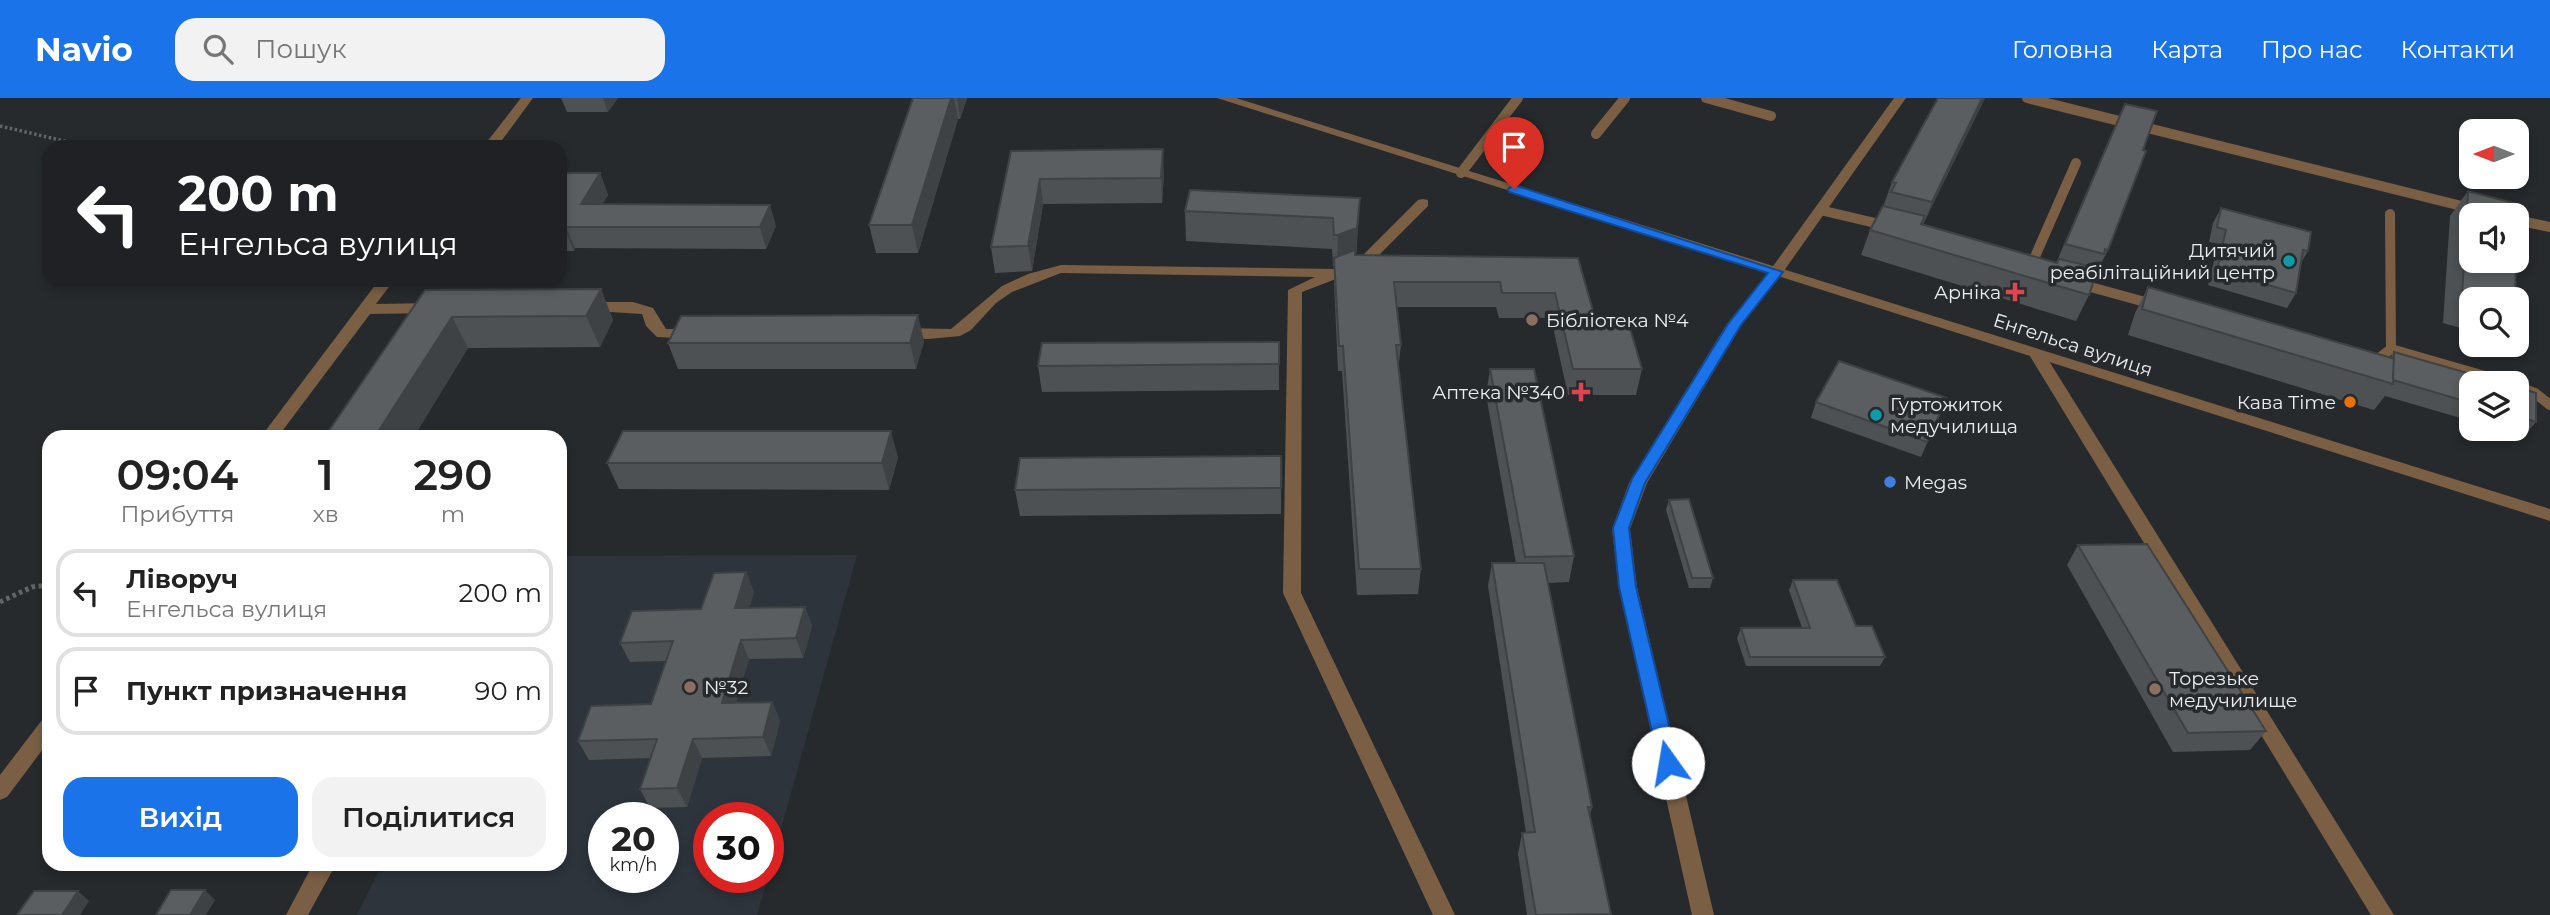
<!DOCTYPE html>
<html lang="uk">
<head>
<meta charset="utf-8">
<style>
	:root { --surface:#fff; --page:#f2f2f2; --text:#222; --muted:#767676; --line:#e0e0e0; --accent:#1a73e8 }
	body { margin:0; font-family:Montserrat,sans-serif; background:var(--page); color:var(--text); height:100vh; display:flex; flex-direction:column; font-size:26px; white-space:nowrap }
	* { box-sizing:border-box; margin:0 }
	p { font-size:23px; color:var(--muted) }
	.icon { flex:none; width:38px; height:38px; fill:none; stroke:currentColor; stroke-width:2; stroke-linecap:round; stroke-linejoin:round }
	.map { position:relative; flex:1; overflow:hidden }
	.panel { position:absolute; left:42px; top:332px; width:525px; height:441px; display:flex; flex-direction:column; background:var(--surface); border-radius:21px; box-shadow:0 4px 10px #0003 }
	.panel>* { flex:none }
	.hud { position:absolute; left:42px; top:42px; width:525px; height:147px; border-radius:21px; box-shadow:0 4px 10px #0003; background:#202124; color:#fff; overflow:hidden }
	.needle { width:46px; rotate:270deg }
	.fabs { position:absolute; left:2459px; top:21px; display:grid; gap:14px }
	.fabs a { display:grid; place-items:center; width:70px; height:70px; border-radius:14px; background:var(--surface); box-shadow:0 4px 10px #0003; font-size:35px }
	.speed { position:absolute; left:588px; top:704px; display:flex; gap:14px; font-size:35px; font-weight:700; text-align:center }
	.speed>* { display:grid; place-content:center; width:91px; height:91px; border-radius:50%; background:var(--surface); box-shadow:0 4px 10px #0003; line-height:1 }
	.speed small { font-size:18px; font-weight:400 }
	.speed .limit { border:10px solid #d22; background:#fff; color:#111 }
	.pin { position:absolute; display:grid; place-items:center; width:60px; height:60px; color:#fff; margin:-72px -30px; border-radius:50% 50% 50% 0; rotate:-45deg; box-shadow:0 0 7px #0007 }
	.pin .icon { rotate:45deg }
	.me { position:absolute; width:77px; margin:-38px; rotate:347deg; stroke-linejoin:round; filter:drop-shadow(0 0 5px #0008) }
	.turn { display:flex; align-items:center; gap:24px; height:147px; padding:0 21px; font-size:32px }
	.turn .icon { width:91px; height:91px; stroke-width:2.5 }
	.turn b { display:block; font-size:49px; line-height:60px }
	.eta { display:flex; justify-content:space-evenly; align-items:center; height:119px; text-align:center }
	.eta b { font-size:42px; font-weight:600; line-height:49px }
	.action { display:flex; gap:14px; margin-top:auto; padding:14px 21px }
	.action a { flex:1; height:80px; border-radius:21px; background:var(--accent); color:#fff; font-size:28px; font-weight:600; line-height:80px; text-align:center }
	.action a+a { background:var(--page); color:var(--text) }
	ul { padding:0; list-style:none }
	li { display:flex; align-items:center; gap:21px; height:88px; margin:0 14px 10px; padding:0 7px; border:4px solid var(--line); border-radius:21px }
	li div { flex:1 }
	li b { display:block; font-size:26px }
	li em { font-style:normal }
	header { display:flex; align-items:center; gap:42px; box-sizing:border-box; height:98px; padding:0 35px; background:var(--accent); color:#fff }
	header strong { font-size:33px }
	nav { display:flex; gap:38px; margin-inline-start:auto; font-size:24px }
	.search { width:490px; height:63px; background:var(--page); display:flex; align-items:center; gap:18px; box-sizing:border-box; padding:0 24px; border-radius:21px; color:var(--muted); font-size:26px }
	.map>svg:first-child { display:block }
</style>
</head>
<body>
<header>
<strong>Navio</strong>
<div class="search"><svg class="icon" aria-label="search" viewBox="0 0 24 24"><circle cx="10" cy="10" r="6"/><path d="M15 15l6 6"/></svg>Пошук</div>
<nav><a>Головна</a><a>Карта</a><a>Про нас</a><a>Контакти</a></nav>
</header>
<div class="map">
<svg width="2550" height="817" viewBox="0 0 2550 817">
	<rect width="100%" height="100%" fill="#272a2d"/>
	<path fill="#2d343c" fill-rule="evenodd" d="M 857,457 L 768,778 L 768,719 L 709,719 L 709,779 L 768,779 L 757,817 L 357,817 L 382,767 L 560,766 L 560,458 ZM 604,719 L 663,719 L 663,779 L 604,779 Z"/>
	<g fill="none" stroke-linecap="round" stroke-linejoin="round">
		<path stroke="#626568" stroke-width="3.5" stroke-dasharray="2.5 2.5" stroke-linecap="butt" d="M 0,28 L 90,49"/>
		<path stroke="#626568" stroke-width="5" stroke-dasharray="3.5 3.5" stroke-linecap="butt" d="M 0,504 L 32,489 L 49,487"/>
		<g stroke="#7a5f44" stroke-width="10">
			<path d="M 1706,0 L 1771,18"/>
			<path d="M 2027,0 L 2498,117"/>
			<path d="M 1596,36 L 1625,0"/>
			<path d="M 1461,75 L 1518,0"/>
			<path d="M 1820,112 L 1888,128"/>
			<path d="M 2390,116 L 2391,251"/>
			<path d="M 2516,122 L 2550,129"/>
			<path d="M 2030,170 L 2076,65"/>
			<path d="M 2076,185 L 2156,207"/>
			<path d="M 2369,263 L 2374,264 L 2391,251 L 2509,285"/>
			<path d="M 2516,288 L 2535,295 L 2550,307"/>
		</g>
		<g fill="#7a5f44" fill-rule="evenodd">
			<path d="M 521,0 L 533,0 L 497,49 L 483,49 Z"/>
			<path d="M 1894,0 L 1906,0 L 1781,177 L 1741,228 L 1647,385 L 1630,431 L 1637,489 L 1714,817 L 1692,817 L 1619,489 L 1612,431 L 1629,385 L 1727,226 L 1771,171 Z"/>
			<path d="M 1423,101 L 1428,102 L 1428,108 L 1367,169 L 1302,194 L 1301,495 L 1455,817 L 1433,817 L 1283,495 L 1288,192 L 1315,179 L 1061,175 L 1012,194 L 996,205 L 971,232 L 960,238 L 928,241 L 900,240 L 892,235 L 900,230 L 951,231 L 1002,188 L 1028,176 L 1061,167 L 1337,171 L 1357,163 L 1418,102 Z"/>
			<path d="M 379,182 L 394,182 L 376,206 L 434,205 L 442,210 L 434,215 L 370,216 L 277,340 L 260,340 Z"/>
			<path d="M 584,204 L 633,204 L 653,210 L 666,231 L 697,231 L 705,236 L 697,241 L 657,239 L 646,228 L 642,216 L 579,212 L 576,209 Z"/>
			<path d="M 2036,250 L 2044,255 L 2394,817 L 2371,817 L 2028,255 Z"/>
			<path d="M 49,620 L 49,643 L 7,699 L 0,702 L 0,677 L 42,622 Z"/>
			<path d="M 313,766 L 336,766 L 308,817 L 286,817 Z"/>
		</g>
		<path fill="#7a5f44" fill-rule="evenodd" d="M 1217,0 L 1236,0 L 2550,411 L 2550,423 Z"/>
	</g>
	<g fill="#4d5153">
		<path d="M 561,0 L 618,0 L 608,14 L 567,14 Z"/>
		<path d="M 913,0 L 967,0 L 960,21 L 958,21 L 918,155 L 876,155 L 869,127 Z"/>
		<path d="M 1985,0 L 1923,126 L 2056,165 L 2125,6 L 2108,152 L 2097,174 L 2089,197 L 2076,223 L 1861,157 L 1870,132 L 1883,109 L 1892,84 Z"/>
		<path d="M 1011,53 L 1164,76 L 1162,105 L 1043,106 L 1032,173 L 995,175 L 991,149 Z"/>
		<path d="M 560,75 L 600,75 L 608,97 L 602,106 L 776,128 L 766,151 L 575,150 L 574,153 L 560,153 Z"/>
		<path d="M 2468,93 L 2471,201 L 2471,233 L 2443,225 L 2450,118 Z"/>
		<path d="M 1360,100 L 1356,158 L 1578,160 L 1595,220 L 1642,271 L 1636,297 L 1568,297 L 1551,220 L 1499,220 L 1496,209 L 1397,209 L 1401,247 L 1398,272 L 1421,471 L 1418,496 L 1357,497 L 1342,273 L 1338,273 L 1334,185 L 1334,168 L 1333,168 L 1332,151 L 1186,143 L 1185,113 Z"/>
		<path d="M 2221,110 L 2308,153 L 2301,165 L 2296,195 L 2287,210 L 2208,187 L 2218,146 L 2209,144 L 2213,125 Z"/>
		<path d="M 2148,189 L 2391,259 L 2394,254 L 2471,285 L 2471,323 L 2385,298 L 2374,312 L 2128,237 L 2135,215 Z"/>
		<path d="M 601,191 L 613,222 L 600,249 L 468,250 L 413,340 L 324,340 L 425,192 Z"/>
		<path d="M 924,243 L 916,271 L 678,271 L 668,245 Z"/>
		<path d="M 1279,244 L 1279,292 L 1042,294 L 1038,268 Z"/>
		<path d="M 1490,271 L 1574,458 L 1569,484 L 1548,485 L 1592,709 L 1590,717 L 1610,817 L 1527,817 L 1518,756 L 1522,735 L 1526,735 L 1488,488 L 1492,465 L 1516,465 L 1486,297 Z"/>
		<path d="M 2516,289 L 2536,324 L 2523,339 L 2495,331 L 2516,331 Z"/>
		<path d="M 1947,300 L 1921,359 L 1811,320 L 1816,304 Z"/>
		<path d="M 1281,358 L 1281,416 L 1020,418 L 1015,392 Z"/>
		<path d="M 898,359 L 889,392 L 619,391 L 607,365 Z"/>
		<path d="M 1669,402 L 1713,480 L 1710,490 L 1689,490 L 1666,412 Z"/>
		<path d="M 2078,447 L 2266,633 L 2250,652 L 2173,654 L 2067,467 Z"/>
		<path d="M 746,474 L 754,494 L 749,510 L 805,509 L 812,528 L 803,560 L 749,561 L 736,605 L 772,604 L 780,623 L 771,658 L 702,660 L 687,709 L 650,710 L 640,691 L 650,660 L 589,662 L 578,643 L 651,606 L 666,563 L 630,564 L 620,545 L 701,511 Z"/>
		<path d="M 1793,482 L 1856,528 L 1885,559 L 1880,568 L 1746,568 L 1737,540 L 1741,530 L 1802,530 L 1789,492 Z"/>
	</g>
	<g fill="#3f4244">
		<path d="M 603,0 L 618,0 L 608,14 Z"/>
		<path d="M 951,0 L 954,0 L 958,21 L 918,155 L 912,127 Z"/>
		<path d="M 957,0 L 967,0 L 960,21 Z"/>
		<path d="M 1982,0 L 1985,0 L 1922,129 L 1932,104 Z"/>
		<path d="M 1163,51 L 1164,76 L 1162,105 L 1161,80 Z"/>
		<path d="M 600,75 L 608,97 L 589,128 L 581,106 Z"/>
		<path d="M 1040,81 L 1043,106 L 1032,173 L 1028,148 Z"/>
		<path d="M 1360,100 L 1356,161 L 1337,168 L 1338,137 Z"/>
		<path d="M 770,107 L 776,128 L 766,151 L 760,129 Z"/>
		<path d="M 566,129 L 575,150 L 574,153 L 565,132 Z"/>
		<path d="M 601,191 L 613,222 L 600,249 L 586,218 Z"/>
		<path d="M 918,217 L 924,243 L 916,271 L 910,245 Z"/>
		<path d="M 452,219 L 468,250 L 413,340 L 374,340 Z"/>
		<path d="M 891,333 L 898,359 L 889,392 L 882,365 Z"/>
		<path d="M 560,396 L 566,409 L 560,422 Z"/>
		<path d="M 746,474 L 754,494 L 743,530 L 735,510 Z"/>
		<path d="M 805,509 L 812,528 L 803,560 L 796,540 Z"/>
		<path d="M 741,542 L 749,561 L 731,624 L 722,605 Z"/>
		<path d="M 772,604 L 780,623 L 771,658 L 763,639 Z"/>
		<path d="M 693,641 L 702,660 L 687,709 L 677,690 Z"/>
		<path d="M 205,792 L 215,802 L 206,817 L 190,817 Z"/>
		<path d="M 78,793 L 89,803 L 80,817 L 62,817 Z"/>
	</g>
	<g fill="#5a5e61" stroke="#3f4244" stroke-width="2">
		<path d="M 913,0 L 951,0 L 912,127 L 869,127 Z"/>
		<path d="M 1938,0 L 1982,0 L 1932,104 L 1891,94 L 1896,85 L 1892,84 Z"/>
		<path d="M 2125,6 L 2157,13 L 2143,52 L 2146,53 L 2108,152 L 2105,151 L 2104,156 L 2065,146 Z"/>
		<path d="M 1163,51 L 1161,80 L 1040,81 L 1028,148 L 991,149 L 1011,53 Z"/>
		<path d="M 560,75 L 600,75 L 581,106 L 770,107 L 760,129 L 566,129 L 565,132 L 560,132 Z"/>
		<path d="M 1190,92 L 1360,100 L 1357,130 L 1338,137 L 1334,137 L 1333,120 L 1185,113 Z"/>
		<path d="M 2468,93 L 2517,106 L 2516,119 L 2516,117 L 2471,117 L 2471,163 L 2516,163 L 2515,201 L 2471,202 L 2462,199 Z"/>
		<path d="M 1883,108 L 1925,118 L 1921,126 L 2057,165 L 2059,161 L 2098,170 L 2089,197 L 1870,132 Z"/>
		<path d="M 2221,110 L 2311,134 L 2308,153 L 2303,152 L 2296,195 L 2217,172 L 2226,132 L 2217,129 Z"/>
		<path d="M 1355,152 L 1355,157 L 1578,160 L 1595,220 L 1627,220 L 1642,271 L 1573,271 L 1555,195 L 1502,195 L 1500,184 L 1394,184 L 1401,247 L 1396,247 L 1421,471 L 1359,471 L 1343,248 L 1339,248 L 1334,160 Z"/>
		<path d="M 2148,189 L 2395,261 L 2393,286 L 2142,211 Z"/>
		<path d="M 601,191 L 586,218 L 452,219 L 374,340 L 324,340 L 425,192 Z"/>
		<path d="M 918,217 L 910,245 L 668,245 L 681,218 Z"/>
		<path d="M 1279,244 L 1279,266 L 1038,268 L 1042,245 Z"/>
		<path d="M 2394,254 L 2502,285 L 2471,285 L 2471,305 L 2393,282 Z"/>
		<path d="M 1839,263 L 1947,300 L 1927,344 L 1816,304 Z"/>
		<path d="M 1490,271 L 1534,271 L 1574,458 L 1525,459 Z"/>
		<path d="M 2516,289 L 2536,295 L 2536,324 L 2516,318 Z"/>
		<path d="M 623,333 L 891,333 L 882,365 L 607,365 Z"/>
		<path d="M 1281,358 L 1281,390 L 1015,392 L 1020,360 Z"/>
		<path d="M 1689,401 L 1713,480 L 1692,480 L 1669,402 Z"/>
		<path d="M 2147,446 L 2266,633 L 2188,635 L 2078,447 Z"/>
		<path d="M 1492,465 L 1544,465 L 1592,709 L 1588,709 L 1611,816 L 1536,817 L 1522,735 L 1535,734 Z"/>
		<path d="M 746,474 L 735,510 L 805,509 L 796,540 L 741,542 L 722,605 L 772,604 L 763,639 L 693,641 L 677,690 L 640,691 L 657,641 L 578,643 L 591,608 L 651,606 L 673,543 L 620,545 L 632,513 L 701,511 L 714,475 Z"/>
		<path d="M 1793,482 L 1837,482 L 1856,528 L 1872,528 L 1885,559 L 1750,559 L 1741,530 L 1810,530 Z"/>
		<path d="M 171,792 L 205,792 L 190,817 L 156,817 Z"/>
		<path d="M 34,793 L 78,793 L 62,817 L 17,817 Z"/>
	</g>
	<path fill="#1a73e8" stroke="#114b97" stroke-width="2" d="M 1514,87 L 1783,174 L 1741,227 L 1645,385 L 1629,430 L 1636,489 L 1678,665 L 1675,671 L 1668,673 L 1662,671 L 1659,665 L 1619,489 L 1613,430 L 1632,381 L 1728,226 L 1768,175 L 1509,94 L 1508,91 Z"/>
	<g fill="#0f9aa8" stroke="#272a2d" stroke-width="2.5">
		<circle cx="2289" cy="163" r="7"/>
		<circle cx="1876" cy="317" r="7"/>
	</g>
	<g fill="#e0444e" stroke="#272a2d" stroke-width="2.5">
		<path d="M2011.5 183.5h7v7h7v7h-7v7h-7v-7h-7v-7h7z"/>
		<path d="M1577.5 283.5h7v7h7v7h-7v7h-7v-7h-7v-7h7z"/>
	</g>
	<g fill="#8d6e63" stroke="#272a2d" stroke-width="2.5">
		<circle cx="1532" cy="222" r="7"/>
		<circle cx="690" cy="589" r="7"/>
		<circle cx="2155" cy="591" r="7"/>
	</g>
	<circle fill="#e8710a" stroke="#272a2d" stroke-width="2.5" cx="2350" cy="304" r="7"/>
	<circle fill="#3f7fe0" stroke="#272a2d" stroke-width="2.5" cx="1890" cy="384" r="7"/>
	<g text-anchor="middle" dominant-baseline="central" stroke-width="7" stroke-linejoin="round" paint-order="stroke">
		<g font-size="19" fill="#eaecee" stroke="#272a2d" text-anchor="start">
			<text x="2275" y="152" text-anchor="end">Дитячий<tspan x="2275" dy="22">реабілітаційний центр</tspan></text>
			<text x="2001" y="194" text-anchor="end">Арніка</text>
			<text x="1546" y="222">Бібліотека №4</text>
			<text x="1565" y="294" text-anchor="end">Аптека №340</text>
			<text x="2336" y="304" text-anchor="end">Кава Time</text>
			<text x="1890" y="306">Гуртожиток<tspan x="1890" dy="22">медучилища</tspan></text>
			<text x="1904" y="384">Megas</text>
			<text x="2169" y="580">Торезьке<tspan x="2169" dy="22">медучилище</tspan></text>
			<text x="704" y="589">№32</text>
		</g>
		<g font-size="19" fill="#eaecee" stroke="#272a2d">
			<text transform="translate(2073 247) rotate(18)">Енгельса вулиця</text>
		</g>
	</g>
</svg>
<div class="fabs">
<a><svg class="needle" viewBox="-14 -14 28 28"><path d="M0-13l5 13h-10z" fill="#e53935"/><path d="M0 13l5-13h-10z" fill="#767676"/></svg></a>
<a><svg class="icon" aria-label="sound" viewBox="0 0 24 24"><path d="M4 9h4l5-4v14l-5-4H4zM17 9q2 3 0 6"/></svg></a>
<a><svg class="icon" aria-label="search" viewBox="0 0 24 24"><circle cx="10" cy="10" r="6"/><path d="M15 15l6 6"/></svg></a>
<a><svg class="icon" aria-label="layers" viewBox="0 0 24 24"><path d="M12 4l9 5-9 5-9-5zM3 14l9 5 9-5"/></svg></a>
</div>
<div class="speed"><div>20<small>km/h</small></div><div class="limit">30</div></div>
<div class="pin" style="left:1514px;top:91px;background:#d93025"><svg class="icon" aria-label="arrive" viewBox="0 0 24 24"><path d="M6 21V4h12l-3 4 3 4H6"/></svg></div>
<svg class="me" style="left:1668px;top:665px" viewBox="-20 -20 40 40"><circle r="19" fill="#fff"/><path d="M0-13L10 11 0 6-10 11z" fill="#1a73e8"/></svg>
<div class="hud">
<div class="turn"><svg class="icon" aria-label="left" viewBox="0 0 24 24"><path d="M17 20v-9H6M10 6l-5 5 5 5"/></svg><div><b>200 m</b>Енгельса вулиця</div></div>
</div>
<section class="panel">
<div class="eta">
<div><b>09:04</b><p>Прибуття</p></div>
<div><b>1</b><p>хв</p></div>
<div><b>290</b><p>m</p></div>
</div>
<ul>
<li><svg class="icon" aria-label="left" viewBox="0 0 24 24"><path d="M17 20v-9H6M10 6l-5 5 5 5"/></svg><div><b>Ліворуч</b><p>Енгельса вулиця</p></div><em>200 m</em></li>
<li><svg class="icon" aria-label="arrive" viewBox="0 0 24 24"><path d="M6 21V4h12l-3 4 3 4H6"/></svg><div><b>Пункт призначення</b></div><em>90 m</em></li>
</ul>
<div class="action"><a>Вихід</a><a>Поділитися</a></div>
</section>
</div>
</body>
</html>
